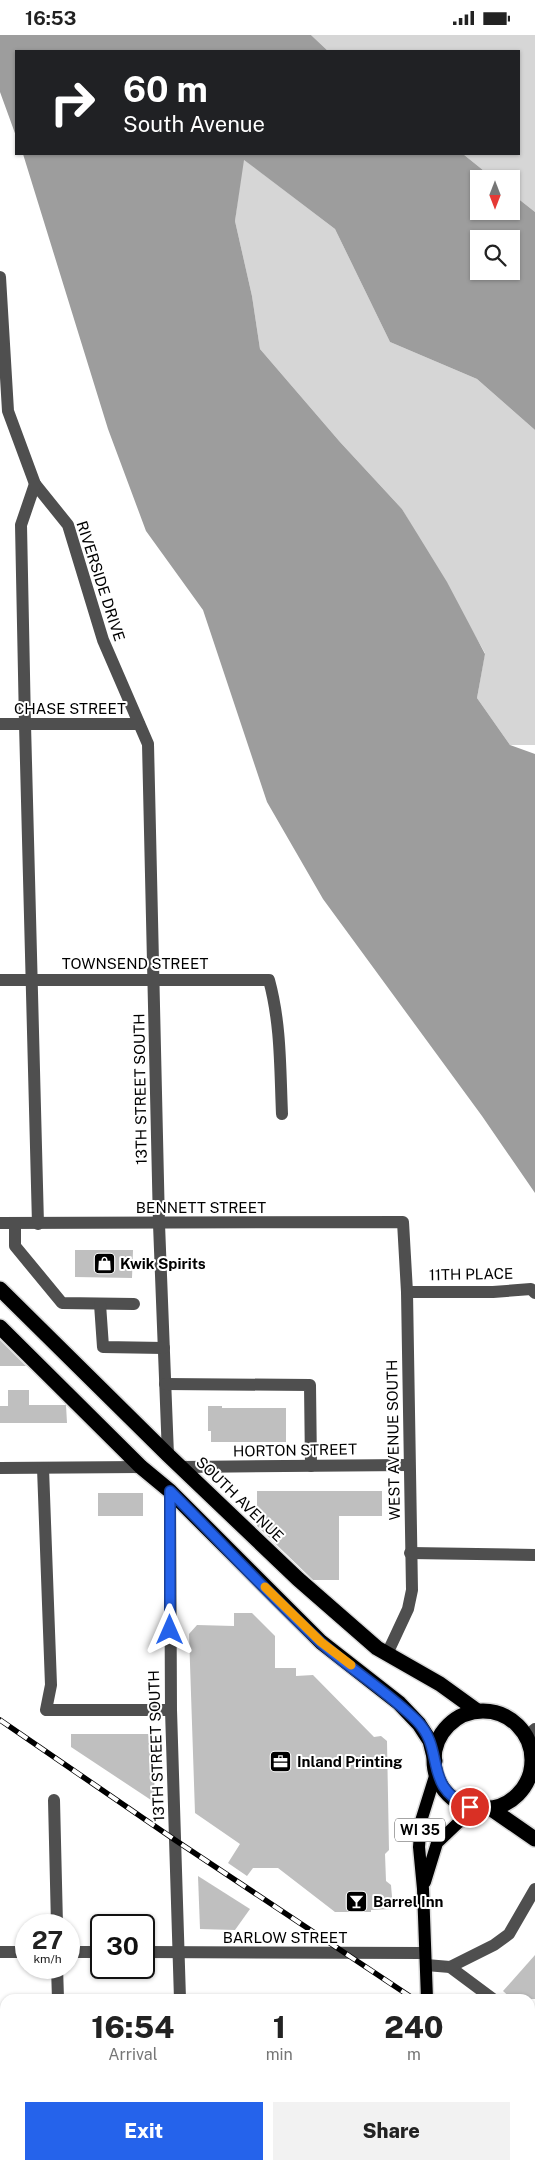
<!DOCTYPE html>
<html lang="en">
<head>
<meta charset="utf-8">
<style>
	:root { --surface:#fff; --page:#f2f2f2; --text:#222; --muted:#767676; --accent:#2563eb }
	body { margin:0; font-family:"Public Sans",sans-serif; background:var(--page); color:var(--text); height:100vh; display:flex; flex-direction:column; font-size:19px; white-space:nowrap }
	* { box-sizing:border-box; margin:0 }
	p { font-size:16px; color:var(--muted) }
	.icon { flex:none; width:28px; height:28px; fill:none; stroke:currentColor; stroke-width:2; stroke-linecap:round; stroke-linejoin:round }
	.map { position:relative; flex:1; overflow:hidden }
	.details { position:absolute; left:0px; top:1959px; width:535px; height:176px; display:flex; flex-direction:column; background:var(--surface); border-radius:15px 15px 0 0; box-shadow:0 1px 4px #0004 }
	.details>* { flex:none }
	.top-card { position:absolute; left:15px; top:15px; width:505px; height:105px; border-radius:0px; box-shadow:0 1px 4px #0004; background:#202124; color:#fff; overflow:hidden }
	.needle { width:32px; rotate:180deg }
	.buttons { position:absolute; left:470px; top:135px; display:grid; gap:10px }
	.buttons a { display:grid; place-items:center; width:50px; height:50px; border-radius:0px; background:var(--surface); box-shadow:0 1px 4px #0004; font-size:25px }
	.speed { position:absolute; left:15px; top:1879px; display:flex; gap:10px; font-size:25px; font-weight:700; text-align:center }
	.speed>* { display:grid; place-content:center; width:65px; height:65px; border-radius:50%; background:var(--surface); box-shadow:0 1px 4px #0004; line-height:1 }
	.speed small { font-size:12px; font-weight:400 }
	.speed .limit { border:2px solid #111; border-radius:8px; background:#fff; color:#111 }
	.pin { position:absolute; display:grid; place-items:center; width:42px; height:42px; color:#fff; margin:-21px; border:2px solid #fff; border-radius:50%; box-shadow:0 1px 5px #0007 }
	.me { position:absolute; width:55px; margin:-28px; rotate:0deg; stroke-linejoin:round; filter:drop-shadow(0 0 4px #0008) }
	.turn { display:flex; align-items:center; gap:18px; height:105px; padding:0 25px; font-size:22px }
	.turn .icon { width:65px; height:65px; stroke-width:2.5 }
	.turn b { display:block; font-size:35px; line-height:42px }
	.eta { display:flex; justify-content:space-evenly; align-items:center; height:85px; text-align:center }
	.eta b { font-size:30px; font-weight:800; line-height:35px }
	.primary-button { display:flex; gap:10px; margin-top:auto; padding:10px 25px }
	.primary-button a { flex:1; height:58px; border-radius:0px; background:var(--accent); color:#fff; font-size:20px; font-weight:800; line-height:58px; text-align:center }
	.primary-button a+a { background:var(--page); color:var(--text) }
	.status { display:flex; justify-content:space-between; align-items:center; height:35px; padding:0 25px; background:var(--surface); direction:ltr }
	.status svg { height:14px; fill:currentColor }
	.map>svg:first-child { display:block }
</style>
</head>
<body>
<div class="status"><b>16:53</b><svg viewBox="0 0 49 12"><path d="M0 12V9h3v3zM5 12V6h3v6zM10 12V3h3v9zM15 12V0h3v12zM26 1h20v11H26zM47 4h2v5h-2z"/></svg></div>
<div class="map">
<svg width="535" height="2134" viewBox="0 0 535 2134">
	<rect width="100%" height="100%" fill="#fff"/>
	<g fill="#d6d6d6">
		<path d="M 311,0 L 535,0 L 535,177 L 511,158 L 511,144 L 494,144 L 463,119 L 519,119 L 519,16 L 328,16 Z"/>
		<path d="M 243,124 L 335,194 L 390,307 L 477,344 L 535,395 L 535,710 L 510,710 L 477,663 L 485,618 L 402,474 L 340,407 L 260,314 L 252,261 L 235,186 Z"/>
	</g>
	<g fill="#9d9d9d" fill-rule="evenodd">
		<path d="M 0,0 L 311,0 L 328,16 L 16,16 L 16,101 L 0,57 Z"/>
		<path d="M 23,119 L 463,119 L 494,144 L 479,144 L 479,176 L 511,176 L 511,158 L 535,177 L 535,395 L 477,344 L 390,307 L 335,194 L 244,125 L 235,186 L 252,261 L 260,314 L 340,407 L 402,474 L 447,547 L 485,619 L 477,663 L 510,710 L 535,719 L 535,1158 L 482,1081 L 323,864 L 267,767 L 203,575 L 146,496 L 108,394 ZM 479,204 L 511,204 L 511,236 L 479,236 Z"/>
	</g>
	<g fill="#bfbfbf">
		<path d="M 75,1215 L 133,1215 L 132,1243 L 75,1242 Z"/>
		<path d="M 0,1305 L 26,1331 L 0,1331 Z"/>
		<path d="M 8,1355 L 29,1355 L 29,1370 L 66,1370 L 67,1388 L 0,1388 L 0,1371 L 8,1371 Z"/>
		<path d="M 208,1371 L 222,1371 L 222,1373 L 286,1373 L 286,1407 L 211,1407 L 211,1396 L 208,1396 Z"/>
		<path d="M 257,1456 L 382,1456 L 382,1481 L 339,1481 L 339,1545 L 313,1545 L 257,1491 Z"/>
		<rect x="98" y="1458" width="45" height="23"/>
		<path d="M 234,1578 L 252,1578 L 275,1601 L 275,1633 L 296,1633 L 296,1641 L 313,1640 L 374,1702 L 381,1701 L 387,1706 L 389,1815 L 385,1819 L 386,1846 L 391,1850 L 393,1874 L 371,1875 L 371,1877 L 335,1877 L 278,1833 L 253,1833 L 247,1841 L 228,1828 L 240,1809 L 195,1778 L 189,1599 L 197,1590 L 234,1591 Z"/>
		<path d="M 71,1699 L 152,1699 L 151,1721 L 155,1721 L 154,1767 L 71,1712 Z"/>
		<path d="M 198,1841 L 250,1874 L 235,1895 L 200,1894 Z"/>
		<path d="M 535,1920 L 535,1964 L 512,1964 L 503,1956 Z"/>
	</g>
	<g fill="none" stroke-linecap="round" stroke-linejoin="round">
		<defs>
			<g id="major">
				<path d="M 425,1847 L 437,1808 L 458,1788 L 480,1774"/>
				<path d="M 427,1964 L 423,1854 L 419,1812 L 421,1786 L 436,1738"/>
				<path d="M 431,2130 L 431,2134"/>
			</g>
			<g id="highway">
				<path d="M 0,1254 L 168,1420 L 298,1544 L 377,1613 L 440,1649 L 476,1675"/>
				<path d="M 0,1292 L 141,1432 L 170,1456 L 321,1607 L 399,1668 L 419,1689 L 430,1706 L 435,1726"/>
				<circle cx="483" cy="1725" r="49"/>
				<path d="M 490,1773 L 535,1804"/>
			</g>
		</defs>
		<use href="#major" stroke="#dbdbdb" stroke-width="15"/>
		<use href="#highway" stroke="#dbdbdb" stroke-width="18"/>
		<g stroke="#4f4f4f" stroke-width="12">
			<path d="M 0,242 L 8,376 L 35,449 L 68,490 L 103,605 L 148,709 L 159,1189 L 168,1420"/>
			<path d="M 35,449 L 21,490 L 25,689 L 38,1189"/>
			<path d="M 0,689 L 139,689"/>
			<path d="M 0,945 L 269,945 C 281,989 280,1033 282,1079"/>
			<path d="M 0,1188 L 403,1187 L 407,1257 L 412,1555 L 408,1574 L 387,1619"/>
			<path d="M 15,1189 L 15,1211 L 62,1268 L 134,1269"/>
			<path d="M 407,1257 L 493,1257 L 531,1254 L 535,1258"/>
			<path d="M 100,1269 L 103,1312 L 164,1313"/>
			<path d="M 165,1349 L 310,1350 L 311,1431"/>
			<path d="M 182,1432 L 409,1430"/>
			<path d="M 0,1433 L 141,1432"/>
			<path d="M 43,1433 L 51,1650 L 46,1675 L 171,1675"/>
			<path d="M 170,1456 L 171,1675 L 180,1964"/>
			<path d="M 410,1518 L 535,1520"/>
			<path d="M 527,1701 L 535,1694"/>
			<path d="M 54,1765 L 57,1890"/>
			<path d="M 0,1917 L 26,1917"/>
			<path d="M 69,1917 L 101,1917"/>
			<path d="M 144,1917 L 425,1918"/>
			<path d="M 426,1930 L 450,1932 L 493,1964"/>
			<path d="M 57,1932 L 58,1964"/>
			<path d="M 450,1932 L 494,1910 L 509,1899 L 535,1854"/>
			<path d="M 530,1988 L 535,1992"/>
			<path d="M 530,2075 L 535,2078"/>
			<path d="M 62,2130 L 62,2134"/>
			<path d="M 181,2130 L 181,2134"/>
			<path d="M 323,2130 L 323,2134"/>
			<path d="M 477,2134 L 477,2130"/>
			<path d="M 526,2134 L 526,2130"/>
		</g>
		<use href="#major" stroke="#000" stroke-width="12"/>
		<use href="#highway" stroke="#000" stroke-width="15"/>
		<defs>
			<g id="rail">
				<path d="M 0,1685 L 175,1805 L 414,1964"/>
				<path d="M 530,2041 L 535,2044"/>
			</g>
		</defs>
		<use href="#rail" stroke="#000" stroke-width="5.5"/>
		<use href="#rail" stroke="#fff" stroke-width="4" stroke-dasharray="11" stroke-linecap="butt"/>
	</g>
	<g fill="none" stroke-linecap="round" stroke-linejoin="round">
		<defs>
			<path id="route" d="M 170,1595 L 170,1456 C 220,1506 268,1559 320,1607 C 351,1635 387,1656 417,1686 C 446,1716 422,1752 470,1772"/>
		</defs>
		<use href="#route" stroke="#184099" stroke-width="12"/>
		<use href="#route" stroke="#2563eb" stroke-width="9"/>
		<path stroke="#f59e0b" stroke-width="9" d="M 265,1552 L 321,1607 L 351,1630"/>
	</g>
	<defs>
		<symbol id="shop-square" viewBox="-11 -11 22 22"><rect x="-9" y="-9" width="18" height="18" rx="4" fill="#000" stroke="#fff"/><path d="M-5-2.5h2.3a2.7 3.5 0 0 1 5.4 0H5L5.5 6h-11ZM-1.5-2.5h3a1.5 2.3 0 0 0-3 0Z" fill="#fff"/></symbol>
		<symbol id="office-square" viewBox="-11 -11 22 22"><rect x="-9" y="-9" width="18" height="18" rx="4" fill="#000" stroke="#fff"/><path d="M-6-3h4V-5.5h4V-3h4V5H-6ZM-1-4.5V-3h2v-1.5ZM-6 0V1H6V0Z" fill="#fff"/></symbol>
		<symbol id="bar-square" viewBox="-11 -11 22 22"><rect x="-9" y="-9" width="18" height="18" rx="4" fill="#000" stroke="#fff"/><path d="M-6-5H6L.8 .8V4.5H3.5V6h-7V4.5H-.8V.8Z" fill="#fff"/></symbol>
	</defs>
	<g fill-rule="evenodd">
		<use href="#shop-square" x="92" y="1216" width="25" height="25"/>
		<use href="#office-square" x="268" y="1714" width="25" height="25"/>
		<use href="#bar-square" x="344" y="1854" width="25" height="25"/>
	</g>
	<g text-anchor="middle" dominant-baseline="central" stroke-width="4" stroke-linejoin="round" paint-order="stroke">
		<rect fill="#fff" stroke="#4c4c4c" stroke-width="1" x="395" y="1783.5" width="50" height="23" rx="4"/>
		<g font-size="14" font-weight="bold" fill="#000">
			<text x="420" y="1795">WI 35</text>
		</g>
		<g font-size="15" fill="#000" stroke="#fff">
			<text transform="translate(101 546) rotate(72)">RIVERSIDE DRIVE</text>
			<text x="70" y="673">CHASE STREET</text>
			<text x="135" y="928">TOWNSEND STREET</text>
			<text transform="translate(140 1054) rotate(-91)">13TH STREET SOUTH</text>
			<text x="201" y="1172">BENNETT STREET</text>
			<text transform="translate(471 1239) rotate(-1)">11TH PLACE</text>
			<text transform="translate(393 1405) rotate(-91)">WEST AVENUE SOUTH</text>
			<text transform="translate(295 1415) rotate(-1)">HORTON STREET</text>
			<text transform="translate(240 1464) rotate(44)">SOUTH AVENUE</text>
			<text transform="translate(156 1711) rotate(-92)">13TH STREET SOUTH</text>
			<text x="285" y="1902">BARLOW STREET</text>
		</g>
		<g font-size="15" font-weight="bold" fill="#000" stroke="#fff" text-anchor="start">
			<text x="120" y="1228">Kwik Spirits</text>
			<text x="297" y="1726">Inland Printing</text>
			<text x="373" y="1866">Barrel Inn</text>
		</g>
	</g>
</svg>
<div class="buttons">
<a><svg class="needle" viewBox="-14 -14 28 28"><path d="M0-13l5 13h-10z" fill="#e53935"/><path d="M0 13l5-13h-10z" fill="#767676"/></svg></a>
<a><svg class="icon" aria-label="search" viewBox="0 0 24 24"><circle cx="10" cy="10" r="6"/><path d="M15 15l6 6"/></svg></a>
</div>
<div class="speed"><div>27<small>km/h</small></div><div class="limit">30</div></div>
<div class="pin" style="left:470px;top:1772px;background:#d93025"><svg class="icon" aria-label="arrive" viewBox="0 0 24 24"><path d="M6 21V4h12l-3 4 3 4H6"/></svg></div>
<svg class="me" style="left:170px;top:1595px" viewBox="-20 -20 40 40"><path d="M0-17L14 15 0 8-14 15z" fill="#2563eb" stroke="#fff" stroke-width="4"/></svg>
<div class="top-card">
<div class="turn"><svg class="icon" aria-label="right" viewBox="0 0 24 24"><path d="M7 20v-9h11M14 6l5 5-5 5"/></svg><div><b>60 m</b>South Avenue</div></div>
</div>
<section class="details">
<div class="eta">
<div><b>16:54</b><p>Arrival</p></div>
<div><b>1</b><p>min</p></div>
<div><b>240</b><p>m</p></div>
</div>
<div class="primary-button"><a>Exit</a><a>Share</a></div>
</section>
</div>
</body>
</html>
